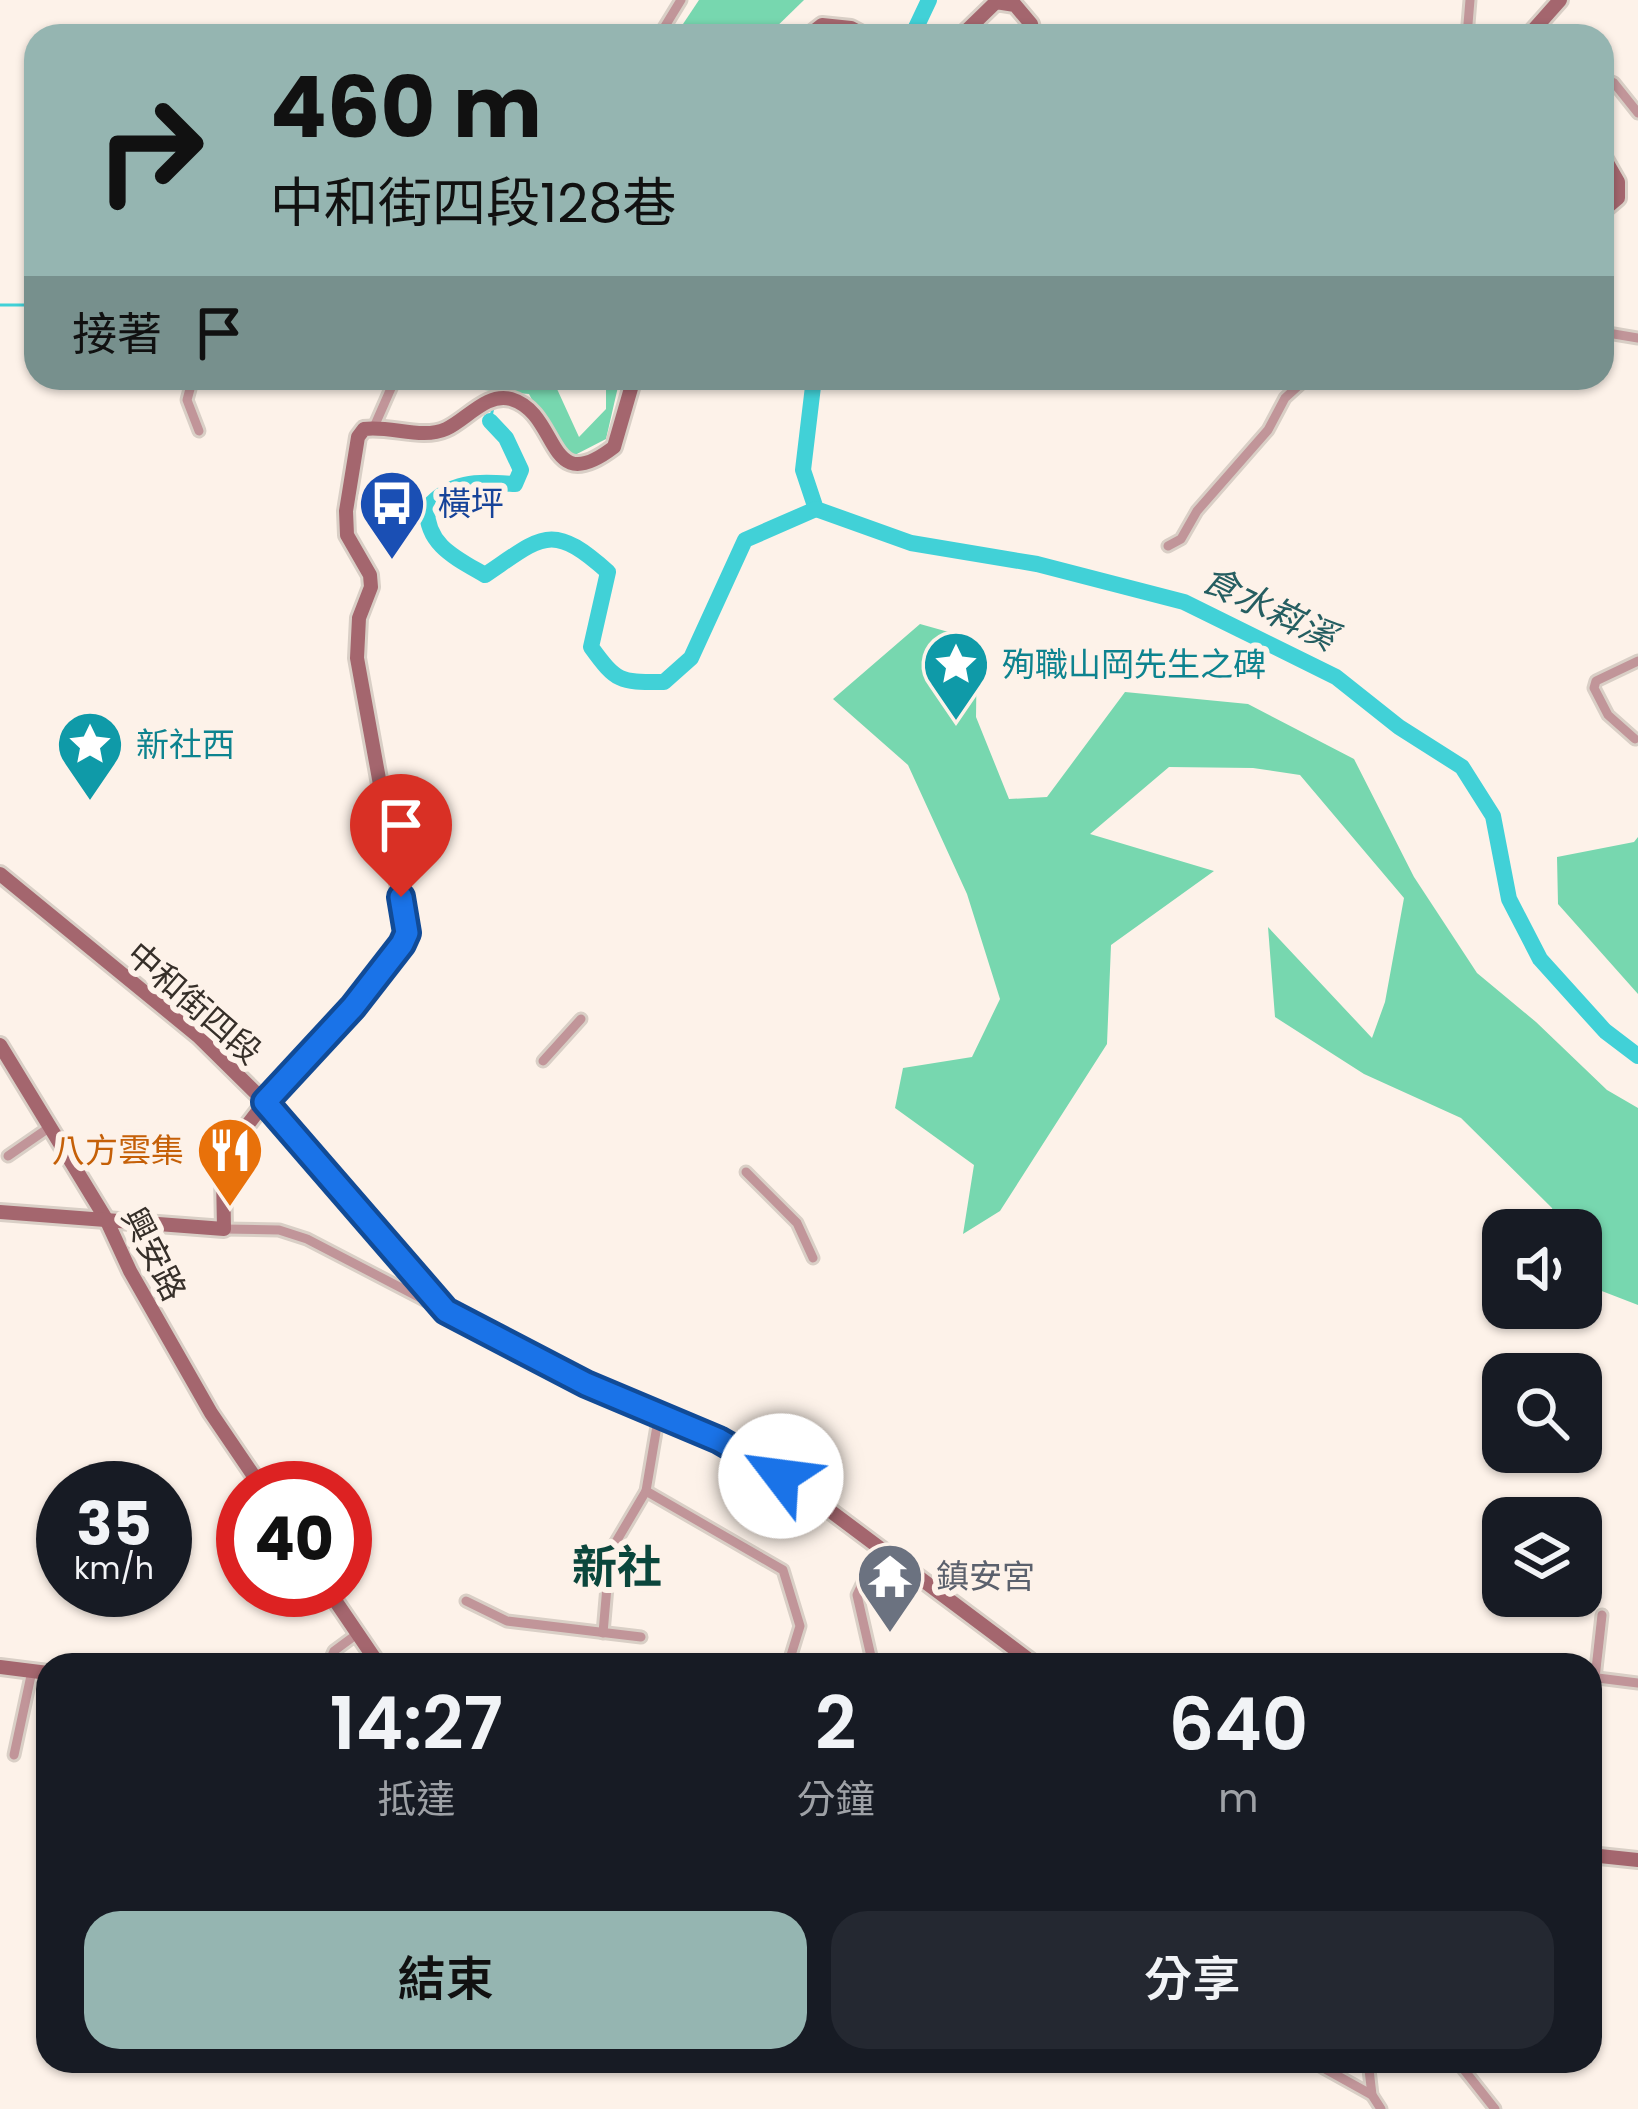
<!DOCTYPE html>
<html lang="zh-TW">
<head>
<meta charset="utf-8">
<style>
	:root { --surface:#171b24; --page:#242831; --text:#f1f3f6; --muted:#9ea1a6; --accent:#95b5b1 }
	body { margin:0; font-family:Poppins,"Noto Sans TC",sans-serif; background:var(--page); color:var(--text); height:100vh; display:flex; flex-direction:column; font-size:45px; white-space:nowrap }
	* { box-sizing:border-box; margin:0 }
	p { font-size:39px; color:var(--muted) }
	.icon { flex:none; width:66px; height:66px; fill:none; stroke:currentColor; stroke-width:2; stroke-linecap:round; stroke-linejoin:round }
	.map { position:relative; flex:1; overflow:hidden }
	.drawer { position:absolute; left:36px; top:1653px; width:1566px; height:420px; display:flex; flex-direction:column; background:var(--surface); border-radius:36px; box-shadow:0 3px 9px #0004 }
	.drawer>* { flex:none }
	.top-card { position:absolute; left:24px; top:24px; width:1590px; height:366px; border-radius:36px; box-shadow:0 3px 9px #0004; background:#95b5b1; color:#111; overflow:hidden }
	.controls { position:absolute; left:1482px; top:1209px; display:grid; gap:24px }
	.controls a { display:grid; place-items:center; width:120px; height:120px; border-radius:24px; background:var(--surface); box-shadow:0 3px 9px #0004; font-size:60px }
	.speed { position:absolute; left:36px; top:1461px; display:flex; gap:24px; font-size:60px; font-weight:700; text-align:center }
	.speed>* { display:grid; place-content:center; width:156px; height:156px; border-radius:50%; background:var(--surface); box-shadow:0 3px 9px #0004; line-height:1 }
	.speed small { font-size:30px; font-weight:400 }
	.speed .limit { border:18px solid #d22; background:#fff; color:#111 }
	.pin { position:absolute; display:grid; place-items:center; width:102px; height:102px; color:#fff; margin:-123px -51px; border-radius:50% 50% 50% 0; rotate:-45deg; box-shadow:0 0 12px #0007 }
	.pin .icon { rotate:45deg }
	.me { position:absolute; width:132px; margin:-66px; rotate:300deg; stroke-linejoin:round; filter:drop-shadow(0 0 9px #0008) }
	.turn { display:flex; align-items:center; gap:42px; height:252px; padding:0 48px; font-size:54px }
	.turn .icon { width:156px; height:156px; stroke-width:2.5 }
	.turn b { display:block; font-size:84px; line-height:102px }
	.then { display:flex; align-items:center; height:114px; padding:0 48px; background:#0003; gap:24px; font-size:45px }
	.eta { display:flex; justify-content:space-evenly; align-items:center; height:204px; text-align:center }
	.eta b { font-size:72px; font-weight:600; line-height:84px }
	.action { display:flex; gap:24px; margin-top:auto; padding:24px 48px }
	.action a { flex:1; height:138px; border-radius:36px; background:var(--accent); color:#111; font-size:48px; font-weight:600; line-height:138px; text-align:center }
	.action a+a { background:var(--page); color:var(--text) }
	.map>svg:first-child { display:block }
</style>
</head>
<body>
<div class="map">
<svg width="1638" height="2109" viewBox="0 0 1638 2109">
	<rect width="100%" height="100%" fill="#fdf2e9"/>
	<g fill="#77d7af">
		<path d="M 699,0 L 804,0 L 767,36 L 675,36 Z"/>
		<path d="M 477,378 L 552,378 L 579,437 L 606,409 L 606,378 L 620,378 L 606,439 L 571,457 L 548,431 L 529,394 L 484,390 Z"/>
		<path d="M 920,624 L 977,640 L 976,717 L 1009,799 L 1047,797 L 1125,692 L 1248,704 L 1354,759 L 1414,877 L 1477,973 L 1536,1022 L 1607,1090 L 1638,1108 L 1638,1305 L 1581,1283 L 1581,1230 L 1557,1230 L 1552,1208 L 1461,1118 L 1364,1074 L 1275,1017 L 1268,927 L 1372,1038 L 1385,1002 L 1404,898 L 1300,775 L 1253,768 L 1169,767 L 1090,834 L 1214,871 L 1111,945 L 1107,1044 L 1000,1211 L 963,1234 L 974,1165 L 895,1108 L 903,1068 L 972,1057 L 1000,999 L 967,894 L 908,765 L 833,699 Z"/>
		<path d="M 1638,837 L 1638,994 L 1558,904 L 1557,857 L 1634,842 Z"/>
	</g>
	<g fill="none" stroke-linecap="round" stroke-linejoin="round">
		<g stroke="#41d1d7" stroke-width="3">
			<path d="M 0,305 L 36,305"/>
			<path d="M 495,394 L 499,378"/>
			<path d="M 490,421 L 494,403"/>
		</g>
		<g stroke="#41d1d7" stroke-width="16">
			<path d="M 912,36 L 929,0"/>
			<path d="M 814,378 L 803,470 L 816,509 L 911,543 L 1037,564 L 1184,602 L 1336,677 L 1399,727 L 1462,767 L 1493,816 L 1509,899 L 1540,959 L 1605,1031 L 1638,1056"/>
			<path d="M 490,421 L 506,438 L 521,470 L 515,484 C 479,482 452,479 427,508 C 426,545 456,558 485,575 C 543,536 551,521 608,572 L 591,647 C 617,683 620,682 664,682 L 691,658 L 745,540 L 816,509"/>
		</g>
		<defs>
			<g id="street">
				<path d="M 659,36 L 681,0"/>
				<path d="M 1467,36 L 1470,0"/>
				<path d="M 1602,78 L 1614,83 L 1638,113"/>
				<path d="M 1602,332 L 1638,338"/>
				<path d="M 193,378 L 187,400 L 199,431"/>
				<path d="M 374,427 L 392,386 L 392,378"/>
				<path d="M 1168,546 L 1181,539 L 1197,511 L 1268,430 L 1285,398 L 1307,378"/>
				<path d="M 1635,739 L 1608,715 L 1594,688 L 1596,681 L 1638,661"/>
				<path d="M 543,1061 L 581,1019"/>
				<path d="M 8,1156 L 50,1127"/>
				<path d="M 746,1172 L 797,1223 L 813,1258"/>
				<path d="M 224,1229 L 279,1230 L 307,1239 L 436,1306"/>
				<path d="M 646,1491 L 783,1570 L 800,1626 L 788,1665"/>
				<path d="M 466,1601 L 507,1621 L 641,1637"/>
				<path d="M 603,1633 L 610,1552 L 646,1491 L 659,1414"/>
				<path d="M 328,1665 L 334,1651 L 357,1634"/>
				<path d="M 873,1665 L 857,1595 L 880,1547"/>
				<path d="M 1590,1677 L 1638,1683"/>
				<path d="M 1595,1678 L 1602,1615"/>
				<path d="M 14,1755 L 32,1671"/>
				<path d="M 1311,2061 L 1372,2095"/>
				<path d="M 1368,2061 L 1372,2095 L 1381,2109"/>
				<path d="M 1457,2061 L 1495,2109"/>
			</g>
			<g id="secondary">
				<path d="M 808,36 L 822,25 L 851,28 L 866,36"/>
				<path d="M 961,36 L 996,2 L 1015,5 L 1031,24 L 1034,36"/>
				<path d="M 1528,36 L 1560,0"/>
				<path d="M 1602,154 L 1618,182 L 1618,198 L 1605,209 L 1602,208"/>
				<path d="M 0,874 L 198,1036 L 265,1102 L 446,1311 L 586,1384 L 719,1440 L 797,1486 L 1036,1665"/>
				<path d="M 0,1045 L 106,1219 L 130,1271 L 211,1413 L 262,1488"/>
				<path d="M 0,1212 L 224,1229 L 223,1175 L 236,1140 L 265,1102 L 353,1007 L 407,933 L 357,658 L 359,618 L 371,587 L 370,575 L 347,535 L 346,511 L 358,437 L 364,429 C 390,425 422,440 446,429 C 466,420 487,392 511,399 C 561,414 545,500 614,447 L 634,378"/>
				<path d="M 328,1590 L 379,1665"/>
				<path d="M 0,1667 L 48,1673"/>
				<path d="M 1590,1855 L 1638,1860"/>
			</g>
		</defs>
		<use href="#street" stroke="#d9cfc6" stroke-width="15"/>
		<use href="#secondary" stroke="#d9cfc6" stroke-width="20"/>
		<use href="#street" stroke="#c19599" stroke-width="9"/>
		<use href="#secondary" stroke="#a4666e" stroke-width="14"/>
	</g>
	<g fill="none" stroke-linecap="round" stroke-linejoin="round">
		<defs>
			<path id="route" d="M 401,897 L 407,933 L 402,944 L 353,1007 L 265,1102 L 446,1311 L 586,1384 L 719,1440 L 781,1476"/>
		</defs>
		<use href="#route" stroke="#114b97" stroke-width="30"/>
		<use href="#route" stroke="#1a73e8" stroke-width="21"/>
	</g>
	<defs>
		<symbol id="bus-pin" viewBox="-11 -11 22 30"><path d="M0 17L-7.5 6A9.5 9.5 0 1 1 7.5 6Z" fill="#1a4fb4" stroke="#fdf2e9"/><path d="M-5-6H5V4H4V6H2V4H-2V6H-4V4H-5ZM-3.5-4V0h7V-4ZM-3.5 1.2v1.5H-2V1.2ZM2 1.2v1.5H3.5V1.2Z" fill="#fff"/></symbol>
		<symbol id="sight-pin" viewBox="-11 -11 22 30"><path d="M0 17L-7.5 6A9.5 9.5 0 1 1 7.5 6Z" fill="#0f9aa8" stroke="#fdf2e9"/><path d="M0-6L1.8-2.2L6-1.7L2.9 1.2L3.7 5.4L0 3.3L-3.7 5.4L-2.9 1.2L-6-1.7L-1.8-2.2Z" fill="#fff"/></symbol>
		<symbol id="restaurant-pin" viewBox="-11 -11 22 30"><path d="M0 17L-7.5 6A9.5 9.5 0 1 1 7.5 6Z" fill="#e8710a" stroke="#fdf2e9"/><path d="M-5-6h1v4h1v-4h1v4h1v-4h1v5L-1.5 .5V6h-2V.5L-5-1ZM5-6V6H3V1.5H1.5Q1.5-4 5-6Z" fill="#fff"/></symbol>
		<symbol id="temple-pin" viewBox="-11 -11 22 30"><path d="M0 17L-7.5 6A9.5 9.5 0 1 1 7.5 6Z" fill="#6b7280" stroke="#fdf2e9"/><path d="M0-6L5-2H3V0L6.5 2.5H4V6H1.5V3h-3V6H-4V2.5H-6.5L-3 0V-2H-5Z" fill="#fff"/></symbol>
	</defs>
	<g fill-rule="evenodd">
		<use href="#bus-pin" x="354" y="465" width="76" height="104"/>
		<use href="#sight-pin" x="918" y="626" width="76" height="104"/>
		<use href="#sight-pin" x="52" y="706" width="76" height="104"/>
		<use href="#restaurant-pin" x="192" y="1112" width="76" height="104"/>
		<use href="#temple-pin" x="852" y="1538" width="76" height="104"/>
	</g>
	<g text-anchor="middle" dominant-baseline="central" stroke-width="12" stroke-linejoin="round" paint-order="stroke">
		<g font-size="33" fill="#164399" stroke="#fdf2e9" text-anchor="start">
			<text x="438" y="503">橫坪</text>
		</g>
		<g font-size="33" fill="#0d838f" stroke="#fdf2e9" text-anchor="start">
			<text x="1002" y="664">殉職山岡先生之碑</text>
			<text x="136" y="744">新社西</text>
		</g>
		<g font-size="33" fill="#362f29" stroke="#fdf2e9">
			<text transform="translate(194 1003) rotate(41)">中和街四段</text>
			<text transform="translate(154 1254) rotate(63)">興安路</text>
		</g>
		<g font-size="33" fill="#c56008" stroke="#fdf2e9" text-anchor="end">
			<text x="184" y="1150">八方雲集</text>
		</g>
		<g font-size="33" fill="#5b616d" stroke="#fdf2e9" text-anchor="start">
			<text x="936" y="1576">鎮安宮</text>
		</g>
		<g font-size="36" font-style="italic" fill="#255e61" stroke="#fdf2e9">
			<text transform="translate(1269 608) rotate(26)">食水嵙溪</text>
		</g>
		<g font-size="45" font-weight="bold" fill="#0b463c" stroke="#fdf2e9">
			<text x="617" y="1567">新社</text>
		</g>
	</g>
</svg>
<div class="controls">
<a><svg class="icon" aria-label="sound" viewBox="0 0 24 24"><path d="M4 9h4l5-4v14l-5-4H4zM17 9q2 3 0 6"/></svg></a>
<a><svg class="icon" aria-label="search" viewBox="0 0 24 24"><circle cx="10" cy="10" r="6"/><path d="M15 15l6 6"/></svg></a>
<a><svg class="icon" aria-label="layers" viewBox="0 0 24 24"><path d="M12 4l9 5-9 5-9-5zM3 14l9 5 9-5"/></svg></a>
</div>
<div class="speed"><div>35<small>km/h</small></div><div class="limit">40</div></div>
<div class="pin" style="left:401px;top:897px;background:#d93025"><svg class="icon" aria-label="arrive" viewBox="0 0 24 24"><path d="M6 21V4h12l-3 4 3 4H6"/></svg></div>
<svg class="me" style="left:781px;top:1476px" viewBox="-20 -20 40 40"><circle r="19" fill="#fff"/><path d="M0-13L10 11 0 6-10 11z" fill="#1a73e8"/></svg>
<div class="top-card">
<div class="turn"><svg class="icon" aria-label="right" viewBox="0 0 24 24"><path d="M7 20v-9h11M14 6l5 5-5 5"/></svg><div><b>460 m</b>中和街四段128巷</div></div>
<div class="then">接著<svg class="icon" aria-label="arrive" viewBox="0 0 24 24"><path d="M6 21V4h12l-3 4 3 4H6"/></svg></div>
</div>
<section class="drawer">
<div class="eta">
<div><b>14:27</b><p>抵達</p></div>
<div><b>2</b><p>分鐘</p></div>
<div><b>640</b><p>m</p></div>
</div>
<div class="action"><a>結束</a><a>分享</a></div>
</section>
</div>
</body>
</html>
